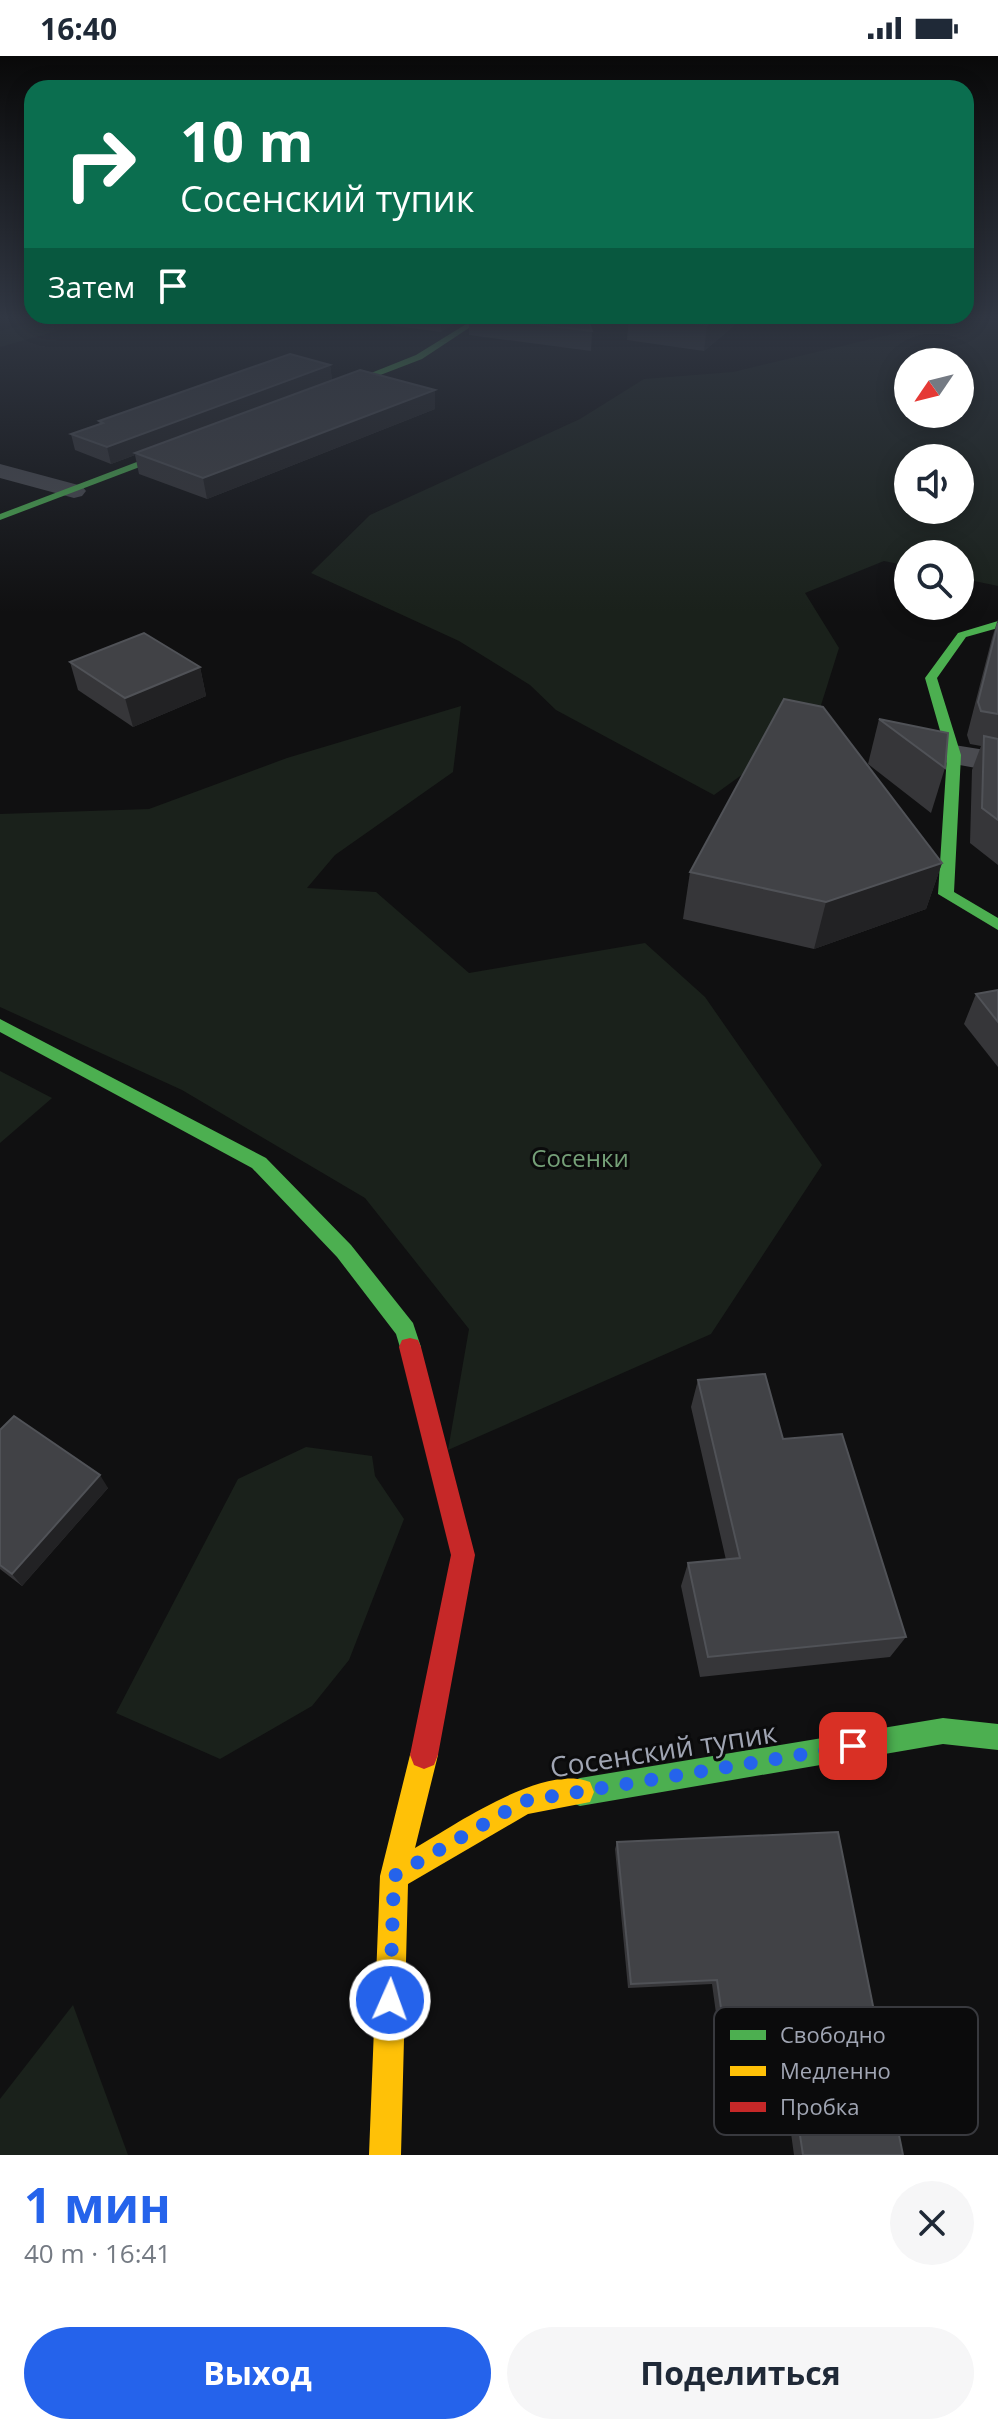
<!DOCTYPE html>
<html lang="ru">
<head>
<meta charset="utf-8">
<style>
	:root { --surface:#fff; --page:#f6f6f7; --text:#1f2937; --muted:#747a83; --accent:#2563eb }
	body { margin:0; font-family:"Open Sans",sans-serif; background:var(--page); color:var(--text); height:100vh; display:flex; flex-direction:column; font-size:30px; white-space:nowrap }
	* { box-sizing:border-box; margin:0 }
	p { font-size:26px; color:var(--muted) }
	.icon { flex:none; width:44px; height:44px; fill:none; stroke:currentColor; stroke-width:2; stroke-linecap:round; stroke-linejoin:round }
	.map { position:relative; height:2099px; overflow:hidden }
	.sheet { display:flex; flex-direction:column; background:var(--surface); flex:1 }
	.sheet>* { flex:none }
	.guide { position:absolute; left:24px; top:24px; width:950px; height:244px; border-radius:24px; box-shadow:0 4px 20px #0003; background:#0b6e4f; color:#fff; overflow:hidden }
	.needle { width:52px; rotate:235deg }
	.controls { position:absolute; left:894px; top:292px; display:grid; gap:16px }
	.controls a { display:grid; place-items:center; width:80px; height:80px; border-radius:50%; background:var(--surface); box-shadow:0 4px 20px #0003; font-size:40px }
	.pin { position:absolute; display:grid; place-items:center; width:68px; height:68px; color:#fff; margin:-34px; border-radius:16px; box-shadow:0 4px 12px #0006 }
	.me { position:absolute; width:88px; margin:-44px; rotate:2deg; stroke-linejoin:round; filter:drop-shadow(0 0 6px #0008) }
	.turn { display:flex; align-items:center; gap:28px; height:168px; padding:0 24px; font-size:36px }
	.turn .icon { width:104px; height:104px; stroke-width:2.5 }
	.turn b { display:block; font-size:56px; line-height:68px }
	.then { display:flex; align-items:center; height:76px; padding:0 24px; background:#0003; gap:16px; font-size:30px }
	.round { display:grid; place-items:center; flex:none; width:84px; height:84px; border-radius:42px; background:var(--page) }
	.head { display:flex; align-items:center; justify-content:space-between; height:136px; padding:0 24px }
	h1 { font-size:48px; font-weight:700; line-height:60px; color:var(--accent) }
	.action { display:flex; gap:16px; margin-top:auto; padding:16px 24px }
	.action a { flex:1; height:92px; border-radius:48px; background:var(--accent); color:#fff; font-size:32px; font-weight:700; line-height:92px; text-align:center }
	.action a+a { background:var(--page); color:var(--text) }
	.status { display:flex; justify-content:space-between; align-items:center; height:56px; padding:0 40px; background:var(--surface); direction:ltr }
	.status svg { height:22px; fill:currentColor }
	.map>svg:first-child { display:block }
</style>
</head>
<body>
<div class="status"><b>16:40</b><svg viewBox="0 0 49 12"><path d="M0 12V9h3v3zM5 12V6h3v6zM10 12V3h3v9zM15 12V0h3v12zM26 1h20v11H26zM47 4h2v5h-2z"/></svg></div>
<div class="map">
<svg width="998" height="2099" viewBox="0 0 998 2099">
	<rect width="100%" height="100%" fill="#101011"/>
	<g fill="#1a211b" fill-rule="evenodd">
		<path d="M 51,262 L 103,262 L 0,291 L 0,275 Z"/>
		<path d="M 998,264 L 998,530 L 960,522 L 960,498 L 908,498 L 908,510 L 884,505 L 805,537 L 839,592 L 816,665 L 714,739 L 556,654 L 530,629 L 459,585 L 311,517 L 370,459 L 580,363 L 644,323 L 733,316 L 947,265 ZM 908,306 L 960,306 L 960,358 L 908,358 ZM 908,402 L 960,402 L 960,454 L 908,454 Z"/>
		<path d="M 461,650 L 453,716 L 335,799 L 307,832 L 376,836 L 469,917 L 645,887 L 705,941 L 822,1109 L 711,1278 L 448,1394 L 469,1273 L 365,1142 L 182,1034 L 0,951 L 0,758 L 149,753 L 287,702 Z"/>
		<path d="M 0,1015 L 52,1042 L 0,1087 Z"/>
		<path d="M 306,1391 L 372,1400 L 375,1420 L 404,1463 L 349,1604 L 312,1650 L 220,1703 L 116,1657 L 238,1423 Z"/>
		<path d="M 73,1949 L 128,2099 L 0,2099 L 0,2043 Z"/>
	</g>
	<g fill="none" stroke-linecap="round" stroke-linejoin="round">
		<g fill="#4a4b50" fill-rule="evenodd">
			<path d="M 0,408 L 82,430 L 86,435 L 82,440 L 74,442 L 0,422 Z"/>
			<path d="M 954,689 L 998,696 L 998,716 L 943,706 L 938,699 L 943,692 Z"/>
		</g>
		<g fill="#4caf50" fill-rule="evenodd">
			<path d="M 476,262 L 484,262 L 422,303 L 323,341 L 316,339 L 416,299 Z"/>
			<path d="M 192,385 L 195,390 L 0,464 L 0,458 Z"/>
			<path d="M 998,565 L 998,572 L 966,581 L 937,622 L 961,699 L 954,836 L 998,862 L 998,874 L 938,838 L 947,699 L 925,622 L 958,577 Z"/>
			<path d="M 0,963 L 266,1102 L 351,1189 L 413,1267 L 421,1291 L 418,1298 L 410,1300 L 402,1298 L 396,1278 L 337,1201 L 252,1112 L 0,976 Z"/>
			<path d="M 943,1662 L 998,1668 L 998,1694 L 943,1688 L 580,1750 L 570,1746 L 566,1736 L 570,1726 L 580,1722 Z"/>
		</g>
		<path fill="#ffc107" fill-rule="evenodd" d="M 424,1685 L 434,1689 L 438,1699 L 415,1792 C 455,1769 544,1707 590,1726 L 594,1736 L 590,1746 L 528,1758 L 408,1828 L 401,2099 L 369,2099 L 380,1820 L 410,1699 L 414,1689 Z"/>
		<path fill="#c62828" fill-rule="evenodd" d="M 410,1282 L 418,1284 L 421,1291 L 475,1499 L 438,1699 L 434,1709 L 424,1713 L 414,1709 L 410,1699 L 451,1499 L 399,1291 L 402,1284 Z"/>
	</g>
	<g fill="#363639">
		<path d="M 374,262 L 462,262 L 441,276 L 374,267 Z"/>
		<path d="M 469,262 L 587,262 L 592,275 L 591,295 L 469,279 Z"/>
		<path d="M 629,262 L 743,262 L 704,295 L 627,284 Z"/>
		<path d="M 330,309 L 332,324 L 435,353 L 207,443 L 139,418 L 135,399 L 111,408 L 75,394 L 71,378 L 100,368 L 99,365 Z"/>
		<path d="M 998,563 L 998,809 L 970,787 L 972,714 L 981,690 L 970,688 L 967,679 L 992,582 Z"/>
		<path d="M 70,606 L 200,611 L 206,640 L 133,671 L 78,634 Z"/>
		<path d="M 879,663 L 945,712 L 931,757 L 868,708 Z"/>
		<path d="M 942,807 L 926,853 L 814,893 L 683,863 L 690,816 Z"/>
		<path d="M 998,934 L 998,1011 L 964,968 L 976,938 Z"/>
		<path d="M 698,1324 L 783,1383 L 906,1581 L 890,1601 L 700,1621 L 681,1530 L 688,1507 L 726,1504 L 691,1351 Z"/>
		<path d="M 0,1374 L 108,1432 L 22,1530 L 0,1513 Z"/>
		<path d="M 617,1786 L 903,2099 L 794,2099 L 786,2041 L 728,2045 L 712,1928 L 628,1932 L 615,1793 Z"/>
	</g>
	<g fill="#222224">
		<path d="M 440,262 L 462,262 L 441,276 Z"/>
		<path d="M 715,262 L 743,262 L 704,295 L 707,269 Z"/>
		<path d="M 330,309 L 332,324 L 111,408 L 107,391 Z"/>
		<path d="M 435,334 L 435,353 L 207,443 L 203,422 Z"/>
		<path d="M 200,611 L 206,640 L 133,671 L 125,642 Z"/>
		<path d="M 942,807 L 926,853 L 814,893 L 826,846 Z"/>
		<path d="M 100,1419 L 108,1432 L 22,1530 L 12,1518 Z"/>
	</g>
	<g fill="#414246" stroke="#505257" stroke-width="2">
		<path d="M 489,262 L 587,262 L 592,275 Z"/>
		<path d="M 658,262 L 715,262 L 707,269 Z"/>
		<path d="M 290,298 L 330,309 L 107,391 L 71,378 L 103,367 L 99,365 Z"/>
		<path d="M 360,314 L 435,334 L 203,422 L 135,397 Z"/>
		<path d="M 998,567 L 998,658 L 981,655 L 978,646 Z"/>
		<path d="M 144,577 L 200,611 L 125,642 L 70,606 Z"/>
		<path d="M 784,643 L 823,651 L 942,807 L 826,846 L 690,816 Z"/>
		<path d="M 879,663 L 948,677 L 945,712 Z"/>
		<path d="M 984,680 L 998,683 L 998,764 L 982,752 Z"/>
		<path d="M 998,934 L 998,966 L 976,938 Z"/>
		<path d="M 765,1318 L 783,1383 L 842,1378 L 906,1581 L 708,1601 L 688,1507 L 740,1502 L 698,1324 Z"/>
		<path d="M 14,1360 L 100,1419 L 12,1518 L 0,1509 L 0,1374 Z"/>
		<path d="M 838,1776 L 903,2099 L 803,2099 L 794,2039 L 734,2043 L 717,1924 L 631,1928 L 617,1786 Z"/>
	</g>
	<linearGradient id="sky" x2="0" y2="1"><stop stop-color="#090909"/><stop offset="0.47" stop-color="#313743"/><stop offset="1" stop-color="#313743" stop-opacity="0"/></linearGradient>
	<rect width="998" height="556" fill="url(#sky)"/>
	<g fill="none" stroke-linecap="round" stroke-linejoin="round">
		<path stroke="#2563eb" stroke-width="14" stroke-dasharray="0 25.2" d="M 390,1944 L 394,1820 L 524,1745 L 853,1690"/>
	</g>
	<g text-anchor="middle" dominant-baseline="central" stroke-width="6" stroke-linejoin="round" paint-order="stroke">
		<g font-size="24" fill="#75a078" stroke="#0b0b0c">
			<text x="580" y="1101">Сосенки</text>
		</g>
		<g font-size="28" fill="#a0a5b3" stroke="#0b0b0c">
			<text transform="translate(663 1693) rotate(-9)">Сосенский тупик</text>
		</g>
	</g>
	<rect x="714" y="1951" width="264" height="128" rx="12" fill="#0b0b0c" stroke="#38393e" stroke-width="2"/>
	<rect x="730" y="1974" width="36" height="10" fill="#4caf50"/>
	<rect x="730" y="2010" width="36" height="10" fill="#ffc107"/>
	<rect x="730" y="2046" width="36" height="10" fill="#c62828"/>
	<g font-size="22" fill="#a0a5b3">
		<text x="780" y="1987">Свободно</text>
		<text x="780" y="2023">Медленно</text>
		<text x="780" y="2059">Пробка</text>
	</g>
</svg>
<div class="controls">
<a><svg class="needle" viewBox="-14 -14 28 28"><path d="M0-13l5 13h-10z" fill="#e53935"/><path d="M0 13l5-13h-10z" fill="#747a83"/></svg></a>
<a><svg class="icon" aria-label="sound" viewBox="0 0 24 24"><path d="M4 9h4l5-4v14l-5-4H4zM17 9q2 3 0 6"/></svg></a>
<a><svg class="icon" aria-label="search" viewBox="0 0 24 24"><circle cx="10" cy="10" r="6"/><path d="M15 15l6 6"/></svg></a>
</div>
<div class="pin" style="left:853px;top:1690px;background:#d93025"><svg class="icon" aria-label="arrive" viewBox="0 0 24 24"><path d="M6 21V4h12l-3 4 3 4H6"/></svg></div>
<svg class="me" style="left:390px;top:1944px" viewBox="-20 -20 40 40"><circle r="17" fill="#2563eb" stroke="#fff" stroke-width="3"/><path d="M0-11L8 9 0 5-8 9z" fill="#fff"/></svg>
<div class="guide">
<div class="turn"><svg class="icon" aria-label="right" viewBox="0 0 24 24"><path d="M7 20v-9h11M14 6l5 5-5 5"/></svg><div><b>10 m</b>Сосенский тупик</div></div>
<div class="then">Затем<svg class="icon" aria-label="arrive" viewBox="0 0 24 24"><path d="M6 21V4h12l-3 4 3 4H6"/></svg></div>
</div>
</div>
<section class="sheet">
<div class="head"><div><h1>1 мин</h1><p>40 m · 16:41</p></div><a class="round"><svg class="icon" aria-label="close" viewBox="0 0 24 24"><path d="M6 6l12 12M18 6L6 18"/></svg></a></div>
<div class="action"><a>Выход</a><a>Поделиться</a></div>
</section>
</body>
</html>
